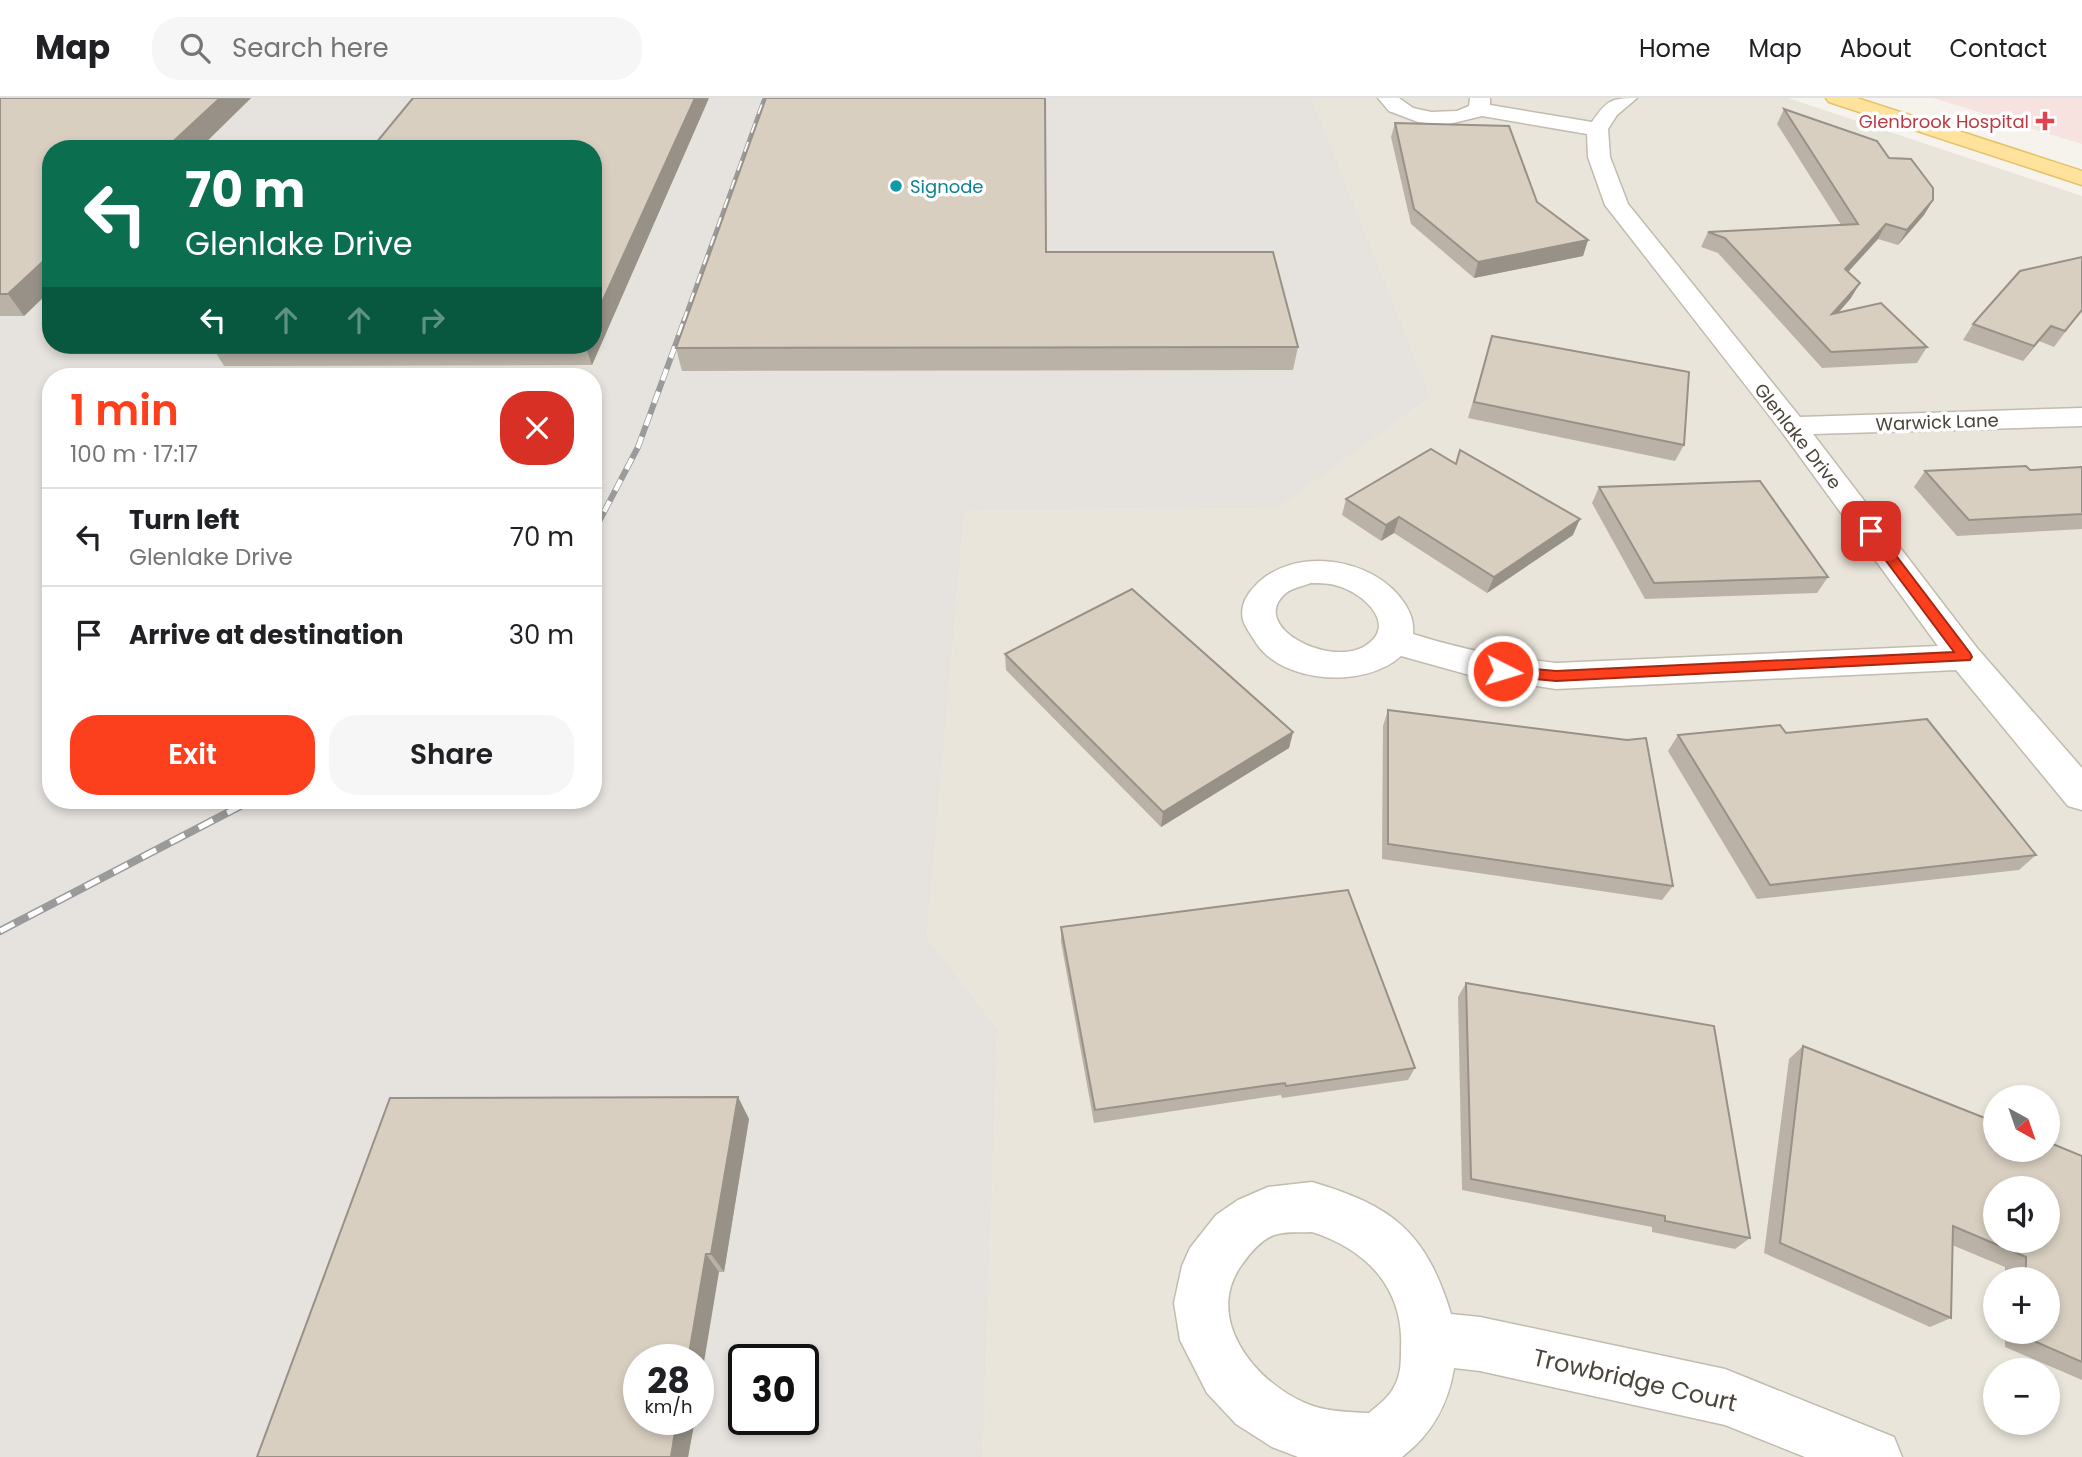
<!DOCTYPE html>
<html lang="en">
<head>
<meta charset="utf-8">
<style>
	:root { --surface:#fff; --page:#f6f6f6; --text:#202124; --muted:#757577; --line:#e0e0e0; --accent:#fc3f1d }
	body { margin:0; font-family:Poppins,sans-serif; background:var(--page); color:var(--text); height:100vh; display:flex; flex-direction:column; font-size:26px; white-space:nowrap }
	* { box-sizing:border-box; margin:0 }
	p { font-size:23px; color:var(--muted) }
	.icon { flex:none; width:38px; height:38px; fill:none; stroke:currentColor; stroke-width:2; stroke-linecap:round; stroke-linejoin:round }
	.map { position:relative; flex:1; overflow:hidden }
	.drawer { position:absolute; left:42px; top:270px; width:560px; height:441px; display:flex; flex-direction:column; background:var(--surface); border-radius:28px; box-shadow:0 4px 10px #0003 }
	.drawer>* { flex:none }
	.hud { position:absolute; left:42px; top:42px; width:560px; height:214px; border-radius:28px; box-shadow:0 4px 10px #0003; background:#0b6e4f; color:#fff; overflow:hidden }
	.needle { width:46px; rotate:140deg }
	.fabs { position:absolute; left:1983px; top:987px; display:grid; gap:14px }
	.fabs a { display:grid; place-items:center; width:77px; height:77px; border-radius:50%; background:var(--surface); box-shadow:0 4px 10px #0003; font-size:35px }
	.speed { position:absolute; left:623px; top:1246px; display:flex; gap:14px; font-size:35px; font-weight:700; text-align:center }
	.speed>* { display:grid; place-content:center; width:91px; height:91px; border-radius:50%; background:var(--surface); box-shadow:0 4px 10px #0003; line-height:1 }
	.speed small { font-size:18px; font-weight:400 }
	.speed .limit { border:4px solid #111; border-radius:10px; background:#fff; color:#111 }
	.pin { position:absolute; display:grid; place-items:center; width:60px; height:60px; color:#fff; margin:-30px; border-radius:14px; box-shadow:0 4px 10px #0006 }
	.me { position:absolute; width:77px; margin:-38px; rotate:95deg; stroke-linejoin:round; filter:drop-shadow(0 0 5px #0008) }
	.turn { display:flex; align-items:center; gap:24px; height:147px; padding:0 28px; font-size:32px }
	.turn .icon { width:91px; height:91px; stroke-width:2.5 }
	.turn b { display:block; font-size:49px; line-height:60px }
	.lanes { display:flex; align-items:center; height:66px; padding:0 28px; background:#0003; justify-content:center; gap:35px; direction:ltr }
	.lanes .off { opacity:.35 }
	.round { display:grid; place-items:center; flex:none; width:74px; height:74px; border-radius:28px; background:var(--page) }
	.summary { display:flex; align-items:center; justify-content:space-between; height:119px; padding:0 28px }
	h1 { font-size:42px; font-weight:600; line-height:52px; color:var(--accent) }
	.primary-button { display:flex; gap:14px; margin-top:auto; padding:14px 28px }
	.primary-button a { flex:1; height:80px; border-radius:28px; background:var(--accent); color:#fff; font-size:28px; font-weight:600; line-height:80px; text-align:center }
	.primary-button a+a { background:var(--page); color:var(--text) }
	ul { padding:0; list-style:none }
	li { display:flex; align-items:center; gap:21px; height:98px; padding:0 28px; border-top:2px solid var(--line) }
	li div { flex:1 }
	li b { display:block; font-size:26px }
	li em { font-style:normal }
	header { display:flex; align-items:center; gap:42px; box-sizing:border-box; height:98px; padding:0 35px; background:var(--surface); border-bottom:2px solid var(--line) }
	header strong { font-size:33px }
	nav { display:flex; gap:38px; margin-inline-start:auto; font-size:24px }
	.search { width:490px; height:63px; background:var(--page); display:flex; align-items:center; gap:18px; box-sizing:border-box; padding:0 24px; border-radius:28px; color:var(--muted); font-size:26px }
	.map>svg:first-child { display:block }
</style>
</head>
<body>
<header>
<strong>Map</strong>
<div class="search"><svg class="icon" aria-label="search" viewBox="0 0 24 24"><circle cx="10" cy="10" r="6"/><path d="M15 15l6 6"/></svg>Search here</div>
<nav><a>Home</a><a>Map</a><a>About</a><a>Contact</a></nav>
</header>
<div class="map">
<svg width="2082" height="1359" viewBox="0 0 2082 1359">
	<rect width="100%" height="100%" fill="#f6f3ec"/>
	<path fill="#eae5da" fill-rule="evenodd" d="M 1312,0 L 1788,0 L 2082,98 L 2082,1359 L 983,1359 L 998,931 L 927,839 L 965,413 L 1276,410 L 1431,299 ZM 1995,999 L 2048,999 L 2048,1052 L 1995,1052 ZM 1995,1090 L 2048,1090 L 2048,1143 L 1995,1143 ZM 1995,1181 L 2048,1181 L 2048,1234 L 1995,1234 ZM 1995,1272 L 2048,1272 L 2048,1325 L 1995,1325 Z"/>
	<path fill="#e6e2dd" fill-rule="evenodd" d="M 0,0 L 1312,0 L 1431,299 L 1277,410 L 965,413 L 927,839 L 998,931 L 983,1359 L 0,1359 ZM 51,51 L 593,51 L 593,247 L 51,247 ZM 51,278 L 593,278 L 593,702 L 51,702 ZM 639,1262 L 698,1262 L 698,1321 L 639,1321 ZM 744,1262 L 803,1262 L 803,1321 L 744,1321 Z"/>
	<path fill="#f6e3e0" d="M 1933,0 L 2082,0 L 2082,46 Z"/>
	<g fill="none" stroke-linecap="round" stroke-linejoin="round">
		<defs>
			<g id="minor">
				<path d="M 1378,0 L 1399,0 L 1413,10 L 1431,14 L 1457,13 L 1469,8 L 1470,0 L 1490,0 L 1490,7 L 1592,24 C 1607,2 1611,0 1637,0 L 1617,17 L 1608,31 L 1610,59 L 1628,106 L 1800,319 L 2082,310 L 2082,328 L 1813,336 L 1977,550 L 2082,670 L 2082,712 L 2068,708 L 1956,572 L 1556,591 L 1473,578 L 1401,558 C 1366,590 1284,587 1256,545 C 1252,538 1245,529 1243,522 C 1240,509 1246,497 1255,488 C 1293,447 1375,459 1405,506 C 1411,516 1414,524 1413,536 C 1459,551 1507,560 1556,565 L 1938,548 L 1782,334 L 1605,107 L 1588,59 L 1587,36 L 1482,18 L 1445,27 L 1418,24 L 1389,13 ZM 1311,485 C 1320,485 1330,485 1338,488 C 1363,495 1399,527 1365,548 C 1329,570 1247,528 1286,495 C 1292,490 1303,488 1311,485 Z"/>
				<path d="M 1312,1084 C 1393,1108 1426,1134 1451,1216 L 1480,1219 L 1725,1271 L 1894,1339 L 1902,1359 L 1805,1359 L 1725,1327 L 1480,1273 L 1454,1270 C 1448,1307 1432,1336 1402,1359 L 1298,1359 L 1272,1349 L 1236,1326 L 1207,1295 L 1180,1242 L 1174,1205 L 1182,1168 L 1190,1150 L 1216,1117 L 1238,1102 L 1268,1089 ZM 1312,1134 C 1366,1151 1404,1190 1401,1250 C 1401,1262 1401,1276 1395,1287 C 1390,1299 1378,1307 1369,1315 C 1347,1314 1326,1314 1305,1305 C 1254,1283 1202,1219 1243,1165 C 1251,1154 1261,1142 1274,1137 C 1286,1133 1300,1135 1312,1134 Z"/>
			</g>
			<path id="major" d="M 1826,0 L 1857,0 L 2082,73 L 2082,87 L 1829,4 Z"/>
		</defs>
		<use href="#minor" stroke="#c2bbae" stroke-width="3"/>
		<use href="#major" stroke="#e6c16a" stroke-width="3"/>
		<use href="#minor" fill="#fff" fill-rule="evenodd"/>
		<use href="#major" fill="#ffe39c" fill-rule="evenodd"/>
		<defs>
			<path id="rail-far2" d="M 684,223 L 765,0"/>
			<g id="rail-far1">
				<path d="M 593,304 L 596,298"/>
				<path d="M 593,435 L 638,349 L 685,221"/>
			</g>
			<path id="rail" d="M 0,833 L 252,702"/>
		</defs>
		<use href="#rail-far2" stroke="#9a9a9a" stroke-width="5"/>
		<use href="#rail-far1" stroke="#9a9a9a" stroke-width="6"/>
		<use href="#rail" stroke="#9a9a9a" stroke-width="8"/>
		<use href="#rail-far2" stroke="#fff" stroke-width="3.5" stroke-dasharray="10" stroke-linecap="butt"/>
		<use href="#rail-far1" stroke="#fff" stroke-width="4.5" stroke-dasharray="12" stroke-linecap="butt"/>
		<use href="#rail" stroke="#fff" stroke-width="5" stroke-dasharray="16" stroke-linecap="butt"/>
	</g>
	<g fill="#bab2a6">
		<path d="M 0,0 L 251,0 L 199,51 L 51,51 L 51,192 L 24,218 L 0,218 Z"/>
		<path d="M 709,0 L 592,267 L 224,268 L 211,247 L 593,247 Z"/>
		<path d="M 1784,11 L 1889,60 L 1933,102 L 1924,117 L 1898,147 L 1878,141 L 1848,174 L 1851,200 L 1838,215 L 1927,249 L 1917,265 L 1822,270 L 1718,155 L 1701,149 L 1708,134 L 1841,127 L 1777,26 Z"/>
		<path d="M 1395,25 L 1588,142 L 1583,158 L 1474,180 L 1411,126 L 1391,39 Z"/>
		<path d="M 1046,154 L 1298,249 L 1293,272 L 682,273 L 676,250 Z"/>
		<path d="M 2078,217 L 2054,249 L 2039,243 L 2023,263 L 1963,242 L 1973,226 Z"/>
		<path d="M 1492,238 L 1684,347 L 1675,363 L 1468,320 Z"/>
		<path d="M 1460,352 L 1573,437 L 1487,495 L 1394,435 L 1381,443 L 1342,417 L 1346,401 L 1456,365 Z"/>
		<path d="M 2082,369 L 2082,431 L 1957,438 L 1914,389 L 1925,373 L 2030,372 Z"/>
		<path d="M 1599,389 L 1828,479 L 1817,495 L 1645,501 L 1592,405 Z"/>
		<path d="M 1005,556 L 1293,634 L 1289,650 L 1161,729 L 1006,572 Z"/>
		<path d="M 1388,612 L 1673,788 L 1662,802 L 1382,761 L 1383,628 Z"/>
		<path d="M 1786,635 L 2036,757 L 2019,772 L 1757,801 L 1668,653 L 1678,637 Z"/>
		<path d="M 1061,829 L 1415,970 L 1408,982 L 1282,1000 L 1281,997 L 1094,1025 L 1061,844 Z"/>
		<path d="M 1466,885 L 1750,1140 L 1735,1151 L 1652,1134 L 1652,1129 L 1462,1092 L 1458,899 Z"/>
		<path d="M 1803,948 L 2082,1058 L 2082,1282 L 2005,1249 L 2005,1234 L 2048,1234 L 2048,1181 L 2005,1181 L 2005,1169 L 1952,1147 L 1951,1220 L 1930,1229 L 1764,1155 L 1789,961 Z"/>
		<path d="M 738,999 L 749,1021 L 724,1174 L 719,1174 L 639,1321 L 695,1321 L 688,1359 L 257,1359 Z"/>
	</g>
	<g fill="#979187">
		<path d="M 220,0 L 251,0 L 199,51 L 165,51 Z"/>
		<path d="M 695,0 L 709,0 L 592,267 L 585,247 L 593,247 L 593,224 Z"/>
		<path d="M 1933,102 L 1924,117 L 1898,147 L 1907,132 Z"/>
		<path d="M 1886,126 L 1878,141 L 1837,186 L 1845,171 Z"/>
		<path d="M 1588,142 L 1583,158 L 1474,180 L 1478,164 Z"/>
		<path d="M 51,156 L 51,192 L 24,218 L 8,196 Z"/>
		<path d="M 1860,185 L 1851,200 L 1823,232 L 1832,216 Z"/>
		<path d="M 2051,228 L 2023,263 L 2034,248 Z"/>
		<path d="M 1399,419 L 1394,435 L 1381,443 L 1386,427 Z"/>
		<path d="M 1580,421 L 1573,437 L 1487,495 L 1494,479 Z"/>
		<path d="M 1293,634 L 1289,650 L 1161,729 L 1163,714 Z"/>
		<path d="M 738,999 L 749,1021 L 724,1174 L 711,1156 Z"/>
		<path d="M 706,1156 L 719,1174 L 698,1300 L 698,1262 L 688,1262 Z"/>
		<path d="M 677,1321 L 695,1321 L 688,1359 L 671,1359 Z"/>
	</g>
	<g fill="#d8cfc1" stroke="#979187" stroke-width="2" fill-rule="evenodd">
		<path d="M 0,0 L 220,0 L 165,51 L 51,51 L 51,156 L 8,196 L 0,196 Z"/>
		<path d="M 413,0 L 695,0 L 593,224 L 593,51 L 371,51 Z"/>
		<path d="M 766,0 L 1045,0 L 1046,154 L 1273,154 L 1298,249 L 676,250 Z"/>
		<path d="M 1784,11 L 1877,43 L 1889,60 L 1911,61 L 1933,90 L 1933,102 L 1907,132 L 1886,126 L 1845,171 L 1860,185 L 1832,216 L 1881,205 L 1927,249 L 1831,254 L 1725,140 L 1708,134 L 1858,126 Z"/>
		<path d="M 1395,25 L 1509,28 L 1537,104 L 1588,142 L 1478,164 L 1414,111 Z"/>
		<path d="M 2082,159 L 2082,212 L 2065,233 L 2051,228 L 2034,248 L 1973,226 L 2020,173 Z"/>
		<path d="M 1492,238 L 1689,274 L 1684,347 L 1474,304 Z"/>
		<path d="M 1431,351 L 1456,366 L 1460,352 L 1580,421 L 1494,479 L 1399,419 L 1386,427 L 1346,401 Z"/>
		<path d="M 2026,368 L 2030,372 L 2082,369 L 2082,416 L 1969,422 L 1925,373 Z"/>
		<path d="M 1760,383 L 1828,479 L 1654,485 L 1599,389 Z"/>
		<path d="M 1132,491 L 1293,634 L 1163,714 L 1005,556 Z"/>
		<path d="M 1388,612 L 1627,642 L 1646,640 L 1673,788 L 1388,746 Z"/>
		<path d="M 1927,621 L 2036,757 L 1770,787 L 1678,637 L 1780,627 L 1786,635 Z"/>
		<path d="M 1348,792 L 1415,970 L 1286,988 L 1285,985 L 1095,1012 L 1061,829 Z"/>
		<path d="M 1466,885 L 1714,928 L 1750,1140 L 1665,1123 L 1665,1118 L 1471,1081 Z"/>
		<path d="M 1803,948 L 1995,1024 L 1995,1052 L 2048,1052 L 2048,1044 L 2082,1058 L 2082,1264 L 2027,1240 L 2027,1234 L 2048,1234 L 2048,1181 L 2026,1181 L 2026,1159 L 1953,1128 L 1951,1220 L 1780,1145 ZM 1995,1090 L 2048,1090 L 2048,1143 L 1995,1143 Z"/>
		<path d="M 738,999 L 711,1156 L 706,1156 L 688,1262 L 639,1262 L 639,1321 L 677,1321 L 671,1359 L 257,1359 L 390,1000 Z"/>
	</g>
	<path fill="#fc3f1d" stroke="#a42913" stroke-width="2" d="M 1871,429 L 1875,430 L 1970,555 L 1972,559 L 1970,562 L 1556,583 L 1503,578 L 1496,573 L 1503,568 L 1556,573 L 1954,554 L 1866,436 L 1864,433 Z"/>
	<path fill="#e0444e" stroke="#fff" stroke-width="2.5" d="M2041.5 12.5h7v7h7v7h-7v7h-7v-7h-7v-7h7z"/>
	<circle fill="#0f9aa8" stroke="#fff" stroke-width="2.5" cx="896" cy="88" r="7"/>
	<g text-anchor="middle" dominant-baseline="central" stroke-width="7" stroke-linejoin="round" paint-order="stroke">
		<g font-size="18" fill="#be3a42" stroke="#fff" text-anchor="end">
			<text x="2029" y="23">Glenbrook Hospital</text>
		</g>
		<g font-size="18" fill="#0d838f" stroke="#fff" text-anchor="start">
			<text x="910" y="88">Signode</text>
		</g>
		<g font-size="18" fill="#4b4439" stroke="#fff">
			<text transform="translate(1937 324) rotate(-2)">Warwick Lane</text>
			<text transform="translate(1798 338) rotate(52)">Glenlake Drive</text>
		</g>
		<g font-size="24" fill="#4b4439" stroke="#fff">
			<text transform="translate(1635 1282) rotate(13)">Trowbridge Court</text>
		</g>
	</g>
</svg>
<div class="fabs">
<a><svg class="needle" viewBox="-14 -14 28 28"><path d="M0-13l5 13h-10z" fill="#e53935"/><path d="M0 13l5-13h-10z" fill="#757577"/></svg></a>
<a><svg class="icon" aria-label="sound" viewBox="0 0 24 24"><path d="M4 9h4l5-4v14l-5-4H4zM17 9q2 3 0 6"/></svg></a>
<a>+</a>
<a>−</a>
</div>
<div class="speed"><div>28<small>km/h</small></div><div class="limit">30</div></div>
<div class="pin" style="left:1871px;top:433px;background:#d93025"><svg class="icon" aria-label="arrive" viewBox="0 0 24 24"><path d="M6 21V4h12l-3 4 3 4H6"/></svg></div>
<svg class="me" style="left:1503px;top:573px" viewBox="-20 -20 40 40"><circle r="17" fill="#fc3f1d" stroke="#fff" stroke-width="3"/><path d="M0-11L8 9 0 5-8 9z" fill="#fff"/></svg>
<div class="hud">
<div class="turn"><svg class="icon" aria-label="left" viewBox="0 0 24 24"><path d="M17 20v-9H6M10 6l-5 5 5 5"/></svg><div><b>70 m</b>Glenlake Drive</div></div>
<div class="lanes"><svg class="icon" aria-label="left" viewBox="0 0 24 24"><path d="M17 20v-9H6M10 6l-5 5 5 5"/></svg><svg class="icon off" aria-label="ahead" viewBox="0 0 24 24"><path d="M12 20V5M6 11l6-6 6 6"/></svg><svg class="icon off" aria-label="ahead" viewBox="0 0 24 24"><path d="M12 20V5M6 11l6-6 6 6"/></svg><svg class="icon off" aria-label="right" viewBox="0 0 24 24"><path d="M7 20v-9h11M14 6l5 5-5 5"/></svg></div>
</div>
<section class="drawer">
<div class="summary"><div><h1>1 min</h1><p>100 m · 17:17</p></div><a class="round" style="background:#d93025;color:#fff"><svg class="icon" aria-label="close" viewBox="0 0 24 24"><path d="M6 6l12 12M18 6L6 18"/></svg></a></div>
<ul>
<li><svg class="icon" aria-label="left" viewBox="0 0 24 24"><path d="M17 20v-9H6M10 6l-5 5 5 5"/></svg><div><b>Turn left</b><p>Glenlake Drive</p></div><em>70 m</em></li>
<li><svg class="icon" aria-label="arrive" viewBox="0 0 24 24"><path d="M6 21V4h12l-3 4 3 4H6"/></svg><div><b>Arrive at destination</b></div><em>30 m</em></li>
</ul>
<div class="primary-button"><a>Exit</a><a>Share</a></div>
</section>
</div>
</body>
</html>
